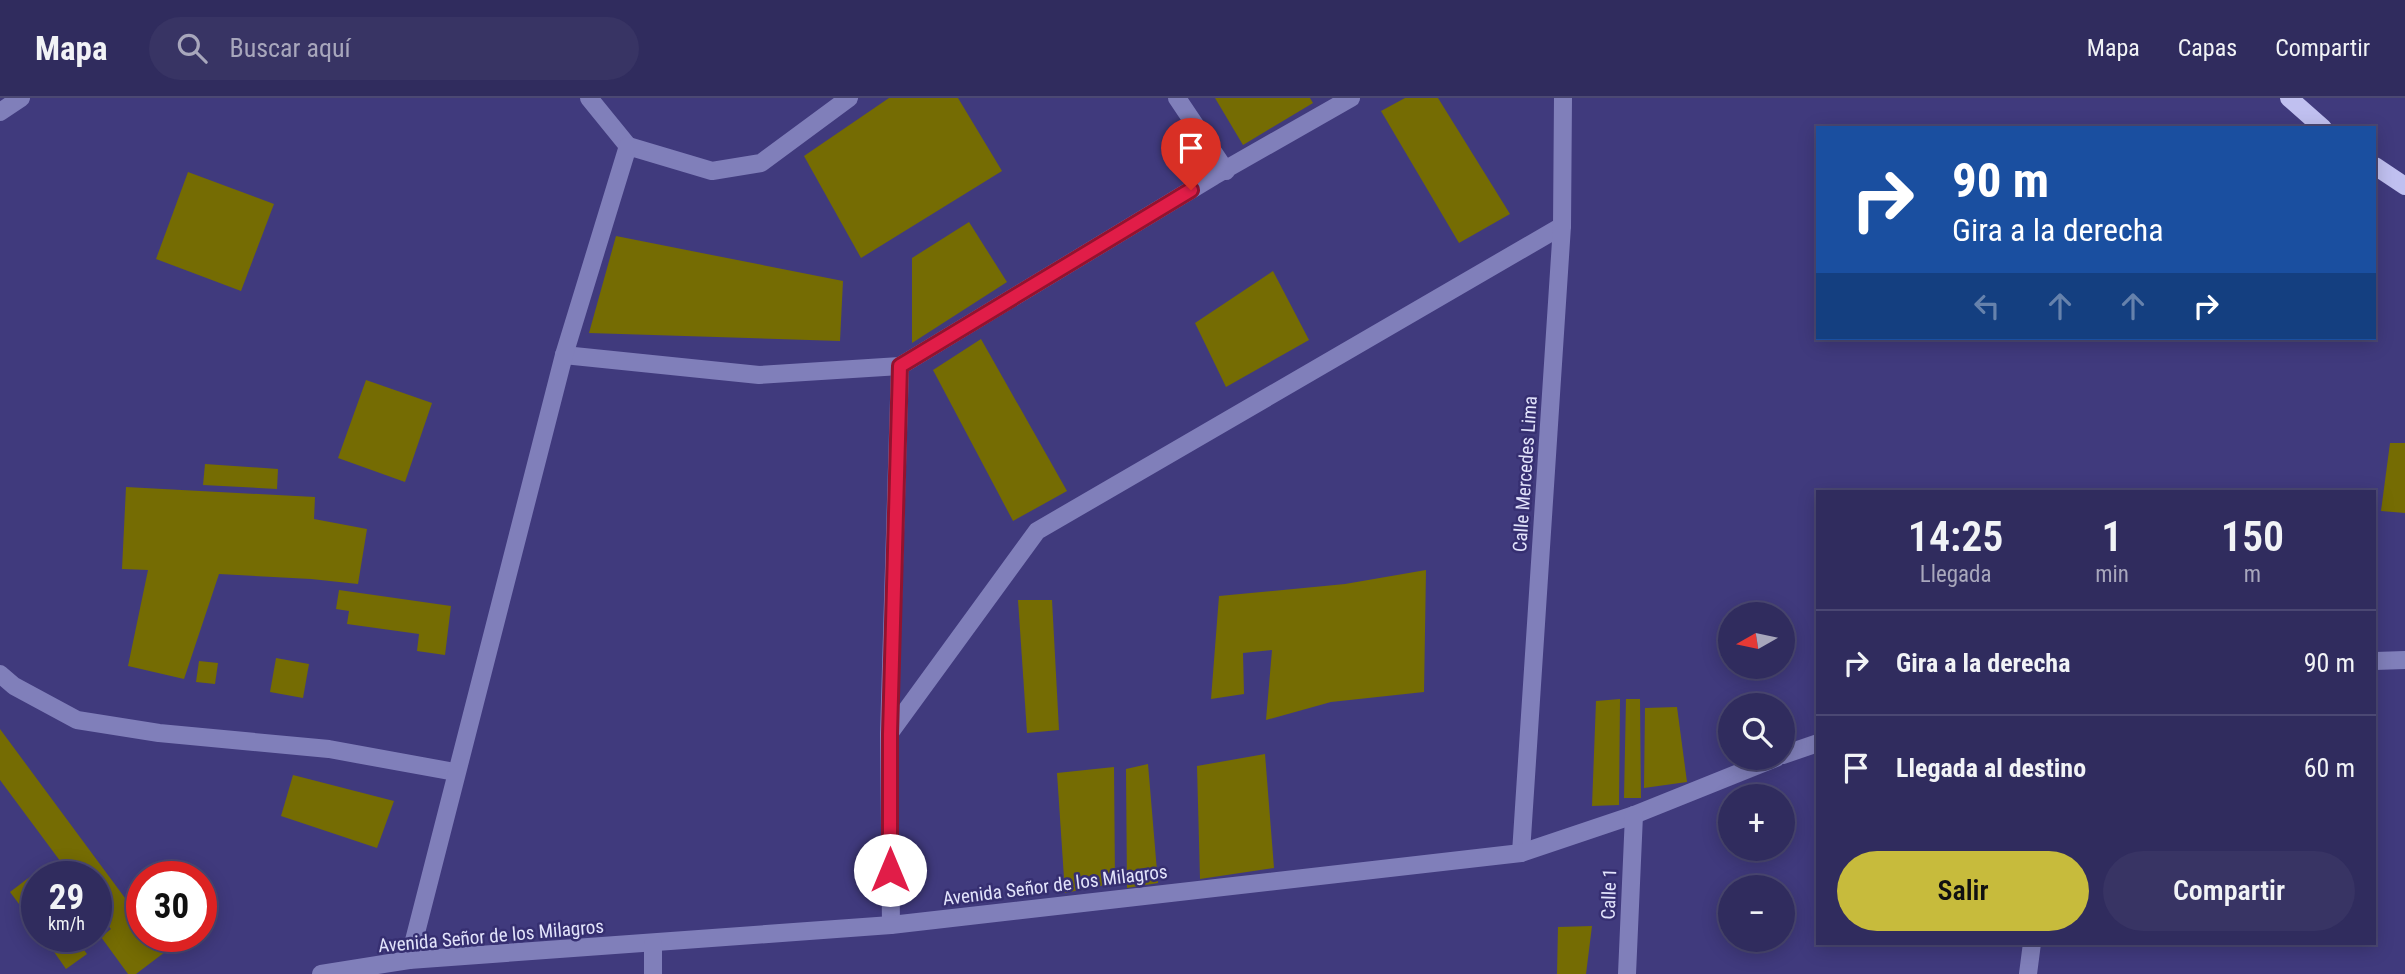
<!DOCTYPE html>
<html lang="es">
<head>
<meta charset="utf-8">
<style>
	:root { --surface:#302c5e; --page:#383464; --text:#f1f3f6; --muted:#a8a7bc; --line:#4b4873; --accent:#c7bb3c }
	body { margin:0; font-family:"Roboto Condensed",sans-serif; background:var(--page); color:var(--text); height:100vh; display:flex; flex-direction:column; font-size:26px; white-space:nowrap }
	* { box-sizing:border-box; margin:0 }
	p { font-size:23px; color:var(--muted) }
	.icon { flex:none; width:38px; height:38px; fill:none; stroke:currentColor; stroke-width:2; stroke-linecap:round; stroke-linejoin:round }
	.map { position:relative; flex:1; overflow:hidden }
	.details { position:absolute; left:1816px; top:392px; width:560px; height:455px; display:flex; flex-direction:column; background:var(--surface); border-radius:0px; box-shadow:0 4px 18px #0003,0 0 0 2px var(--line) }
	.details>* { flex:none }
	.top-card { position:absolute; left:1816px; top:28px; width:560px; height:214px; border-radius:0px; box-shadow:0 4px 18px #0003,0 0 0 2px var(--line); background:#1a4fa0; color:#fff; overflow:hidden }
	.needle { width:46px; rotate:261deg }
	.buttons { position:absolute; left:1718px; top:504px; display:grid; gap:14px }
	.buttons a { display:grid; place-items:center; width:77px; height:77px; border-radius:50%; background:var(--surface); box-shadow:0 4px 18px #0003,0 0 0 2px var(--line); font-size:35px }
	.speed { position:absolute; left:21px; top:763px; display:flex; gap:14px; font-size:35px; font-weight:700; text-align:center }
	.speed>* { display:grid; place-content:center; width:91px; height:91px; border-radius:50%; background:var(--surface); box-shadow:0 4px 18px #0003,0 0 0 2px var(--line); line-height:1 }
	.speed small { font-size:18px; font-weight:400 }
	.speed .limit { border:10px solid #d22; background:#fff; color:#111 }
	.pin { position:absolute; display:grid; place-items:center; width:60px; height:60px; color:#fff; margin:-72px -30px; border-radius:50% 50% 50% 0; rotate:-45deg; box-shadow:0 0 7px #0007 }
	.pin .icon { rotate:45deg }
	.me { position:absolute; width:77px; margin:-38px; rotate:0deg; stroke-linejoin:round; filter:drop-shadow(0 0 5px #0008) }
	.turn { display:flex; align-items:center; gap:24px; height:147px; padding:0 21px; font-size:32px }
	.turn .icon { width:91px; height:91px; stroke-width:2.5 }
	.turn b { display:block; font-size:49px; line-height:60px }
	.lanes { display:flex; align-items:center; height:66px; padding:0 21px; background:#0003; justify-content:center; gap:35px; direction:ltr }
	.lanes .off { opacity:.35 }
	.eta { display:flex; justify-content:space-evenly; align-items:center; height:119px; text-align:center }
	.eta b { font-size:42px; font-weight:600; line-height:49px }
	.cta { display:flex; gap:14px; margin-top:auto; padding:14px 21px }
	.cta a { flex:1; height:80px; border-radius:42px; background:var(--accent); color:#111; font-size:28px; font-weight:600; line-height:80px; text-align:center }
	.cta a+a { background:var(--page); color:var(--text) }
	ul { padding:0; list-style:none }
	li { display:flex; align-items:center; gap:21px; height:105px; padding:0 21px; border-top:2px solid var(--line) }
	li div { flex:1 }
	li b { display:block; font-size:26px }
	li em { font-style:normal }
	header { display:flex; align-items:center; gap:42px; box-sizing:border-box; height:98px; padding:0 35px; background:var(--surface); border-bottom:2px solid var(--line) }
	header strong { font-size:33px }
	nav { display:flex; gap:38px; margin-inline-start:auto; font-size:24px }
	.search { width:490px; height:63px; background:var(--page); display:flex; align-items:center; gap:18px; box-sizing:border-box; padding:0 24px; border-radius:38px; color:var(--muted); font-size:26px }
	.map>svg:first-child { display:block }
</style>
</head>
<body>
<header>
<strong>Mapa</strong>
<div class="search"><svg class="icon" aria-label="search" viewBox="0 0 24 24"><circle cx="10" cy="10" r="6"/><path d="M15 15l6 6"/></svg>Buscar aquí</div>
<nav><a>Mapa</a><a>Capas</a><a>Compartir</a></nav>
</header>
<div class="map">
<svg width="2405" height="876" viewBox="0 0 2405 876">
	<rect width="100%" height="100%" fill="#403a7d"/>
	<g fill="#756c03">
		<path d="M 889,0 L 958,0 L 1002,73 L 861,160 L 804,58 Z"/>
		<path d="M 1215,0 L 1310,0 L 1313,5 L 1243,47 Z"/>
		<path d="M 1405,0 L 1438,0 L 1510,116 L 1459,145 L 1381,13 Z"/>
		<path d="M 188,74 L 274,106 L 241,193 L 156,161 Z"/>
		<path d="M 969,124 L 1007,184 L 912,245 L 912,160 Z"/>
		<path d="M 616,138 L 843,183 L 840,243 L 589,235 Z"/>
		<path d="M 1273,173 L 1309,242 L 1226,289 L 1195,225 Z"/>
		<path d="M 981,241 L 1067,393 L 1013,423 L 933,272 Z"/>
		<path d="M 366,282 L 432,305 L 405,384 L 338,360 Z"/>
		<path d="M 2390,345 L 2405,345 L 2405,415 L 2381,413 Z"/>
		<path d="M 205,366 L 278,371 L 277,391 L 203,387 Z"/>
		<path d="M 126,389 L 315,399 L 314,421 L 367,431 L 358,486 L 311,481 L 219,476 L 184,581 L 128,568 L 148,472 L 122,471 Z"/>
		<path d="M 1426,472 L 1424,594 L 1331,604 L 1266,622 L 1272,552 L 1243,555 L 1244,596 L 1211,601 L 1219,498 L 1345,486 Z"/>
		<path d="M 339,492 L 451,508 L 445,557 L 417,553 L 419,536 L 347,526 L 349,513 L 336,511 Z"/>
		<path d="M 1018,502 L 1052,502 L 1059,632 L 1027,635 Z"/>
		<path d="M 276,560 L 309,566 L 303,600 L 270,594 Z"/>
		<path d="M 199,563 L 218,565 L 215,586 L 196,584 Z"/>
		<path d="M 1620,601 L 1619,707 L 1592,708 L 1596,603 Z"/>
		<path d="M 1626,601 L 1640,601 L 1641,700 L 1624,700 Z"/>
		<path d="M 1677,609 L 1687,684 L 1644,690 L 1645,610 Z"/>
		<path d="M 0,631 L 142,823 L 142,838 L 153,838 L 165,854 L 136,876 L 128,876 L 101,839 L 111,831 L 96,812 L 96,779 L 72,779 L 0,682 Z"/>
		<path d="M 1265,656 L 1274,770 L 1200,781 L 1197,668 Z"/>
		<path d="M 1148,666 L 1158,785 L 1127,790 L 1126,671 Z"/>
		<path d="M 1114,669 L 1115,785 L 1065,795 L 1057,675 Z"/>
		<path d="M 293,677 L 394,703 L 377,750 L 281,718 Z"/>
		<path d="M 31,778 L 37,786 L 37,830 L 10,794 Z"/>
		<path d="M 1592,828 L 1586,876 L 1557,876 L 1558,829 Z"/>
		<path d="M 43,838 L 74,838 L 87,856 L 66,871 Z"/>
	</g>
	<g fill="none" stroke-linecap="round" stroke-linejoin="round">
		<g stroke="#807fba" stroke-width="18">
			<path d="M 589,0 L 628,48"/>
			<path d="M 1177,0 L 1226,73"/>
			<path d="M 0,14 L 21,0"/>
			<path d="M 564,257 L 759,277 L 900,268 L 1214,78 L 1351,0"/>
			<path d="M 2375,563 L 2405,562"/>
			<path d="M 0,576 L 14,588 L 77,622 L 159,635 L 329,651 L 455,674"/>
			<path d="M 889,636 L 1037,433 L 1562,128"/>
			<path d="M 1783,657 L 1818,645"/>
			<path d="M 1521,755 L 1562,128 L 1563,0"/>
			<path d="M 891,827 L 889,636 L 900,268"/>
			<path d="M 409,862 L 564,257 L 628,48 L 712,73 L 761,65 L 849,0"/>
			<path d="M 321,876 L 409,862 L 891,827 L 1521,755 L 1634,717 L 1776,660"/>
			<path d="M 653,876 L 653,846"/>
			<path d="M 1627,876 L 1634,717"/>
			<path d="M 2028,876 L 2032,845"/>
		</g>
		<g stroke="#c0c0f0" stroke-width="18">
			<path d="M 2289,0 L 2323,30"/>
			<path d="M 2375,68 L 2405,88"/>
		</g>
	</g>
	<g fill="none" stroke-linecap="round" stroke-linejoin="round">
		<defs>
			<path id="route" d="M 890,772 L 890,636 L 900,268 L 1191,92"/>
		</defs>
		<use href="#route" stroke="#92132f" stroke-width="18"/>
		<use href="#route" stroke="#e11d48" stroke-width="12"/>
	</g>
	<g text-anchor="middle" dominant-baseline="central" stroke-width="5" stroke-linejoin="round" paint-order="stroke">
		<g font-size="19" fill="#e2e3fb" stroke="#362f71">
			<text transform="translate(1525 376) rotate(-86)">Calle Mercedes Lima</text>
			<text transform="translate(1055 787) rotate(-7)">Avenida Señor de los Milagros</text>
			<text transform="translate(1609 796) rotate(-88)">Calle 1</text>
			<text transform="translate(491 838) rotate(-5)">Avenida Señor de los Milagros</text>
		</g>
	</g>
</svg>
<div class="buttons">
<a><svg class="needle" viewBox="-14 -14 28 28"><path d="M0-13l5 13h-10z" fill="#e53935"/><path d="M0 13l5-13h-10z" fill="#a8a7bc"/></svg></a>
<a><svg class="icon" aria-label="search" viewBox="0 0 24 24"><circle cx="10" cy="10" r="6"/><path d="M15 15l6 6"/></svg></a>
<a>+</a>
<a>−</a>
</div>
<div class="speed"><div>29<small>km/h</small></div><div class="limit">30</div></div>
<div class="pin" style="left:1191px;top:92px;background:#d93025"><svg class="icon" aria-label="arrive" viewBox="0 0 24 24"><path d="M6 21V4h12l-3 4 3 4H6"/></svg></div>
<svg class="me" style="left:890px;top:772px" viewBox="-20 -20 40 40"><circle r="19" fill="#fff"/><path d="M0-13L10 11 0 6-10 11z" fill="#e11d48"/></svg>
<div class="top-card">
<div class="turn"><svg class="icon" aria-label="right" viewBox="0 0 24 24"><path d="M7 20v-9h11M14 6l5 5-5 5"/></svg><div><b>90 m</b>Gira a la derecha</div></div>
<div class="lanes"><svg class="icon off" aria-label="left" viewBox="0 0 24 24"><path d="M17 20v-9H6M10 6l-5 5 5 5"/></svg><svg class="icon off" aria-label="ahead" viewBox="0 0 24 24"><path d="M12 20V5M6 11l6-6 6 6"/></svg><svg class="icon off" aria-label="ahead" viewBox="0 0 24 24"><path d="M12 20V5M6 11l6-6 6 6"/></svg><svg class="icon" aria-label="right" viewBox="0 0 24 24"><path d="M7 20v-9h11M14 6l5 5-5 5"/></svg></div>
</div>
<section class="details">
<div class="eta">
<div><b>14:25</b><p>Llegada</p></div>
<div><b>1</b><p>min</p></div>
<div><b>150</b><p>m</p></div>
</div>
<ul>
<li><svg class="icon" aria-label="right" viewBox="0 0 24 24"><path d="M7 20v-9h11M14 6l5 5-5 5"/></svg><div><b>Gira a la derecha</b></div><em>90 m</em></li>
<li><svg class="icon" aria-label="arrive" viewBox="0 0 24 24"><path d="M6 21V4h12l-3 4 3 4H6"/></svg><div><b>Llegada al destino</b></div><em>60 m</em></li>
</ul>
<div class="cta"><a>Salir</a><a>Compartir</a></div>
</section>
</div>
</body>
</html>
